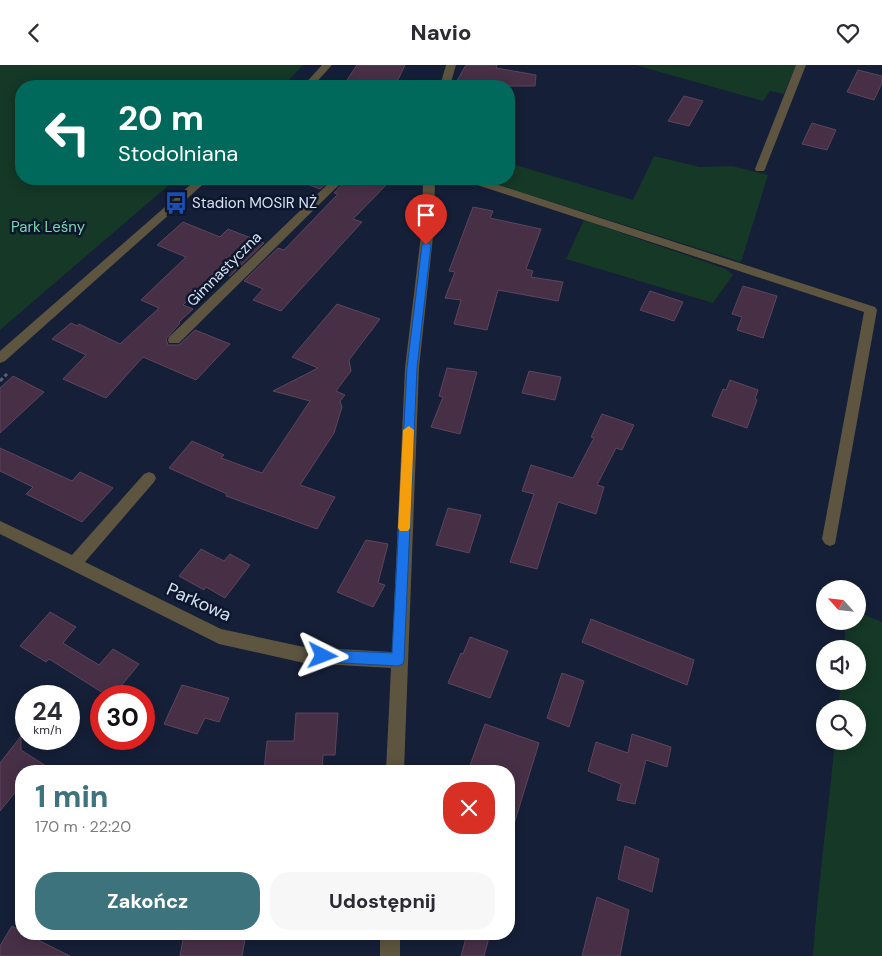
<!DOCTYPE html>
<html lang="pl">
<head>
<meta charset="utf-8">
<style>
	:root { --surface:#fff; --page:#f7f7f7; --text:#2b2b33; --muted:#7c7c81; --accent:#3d737d }
	body { margin:0; font-family:"DM Sans",sans-serif; background:var(--page); color:var(--text); height:100vh; display:flex; flex-direction:column; font-size:19px; white-space:nowrap }
	* { box-sizing:border-box; margin:0 }
	p { font-size:16px; color:var(--muted) }
	.icon { flex:none; width:28px; height:28px; fill:none; stroke:currentColor; stroke-width:2; stroke-linecap:round; stroke-linejoin:round }
	.map { position:relative; flex:1; overflow:hidden }
	.side { position:absolute; left:15px; top:700px; width:500px; height:175px; display:flex; flex-direction:column; background:var(--surface); border-radius:20px; box-shadow:0 2px 12px #0003 }
	.side>* { flex:none }
	.banner { position:absolute; left:15px; top:15px; width:500px; height:105px; border-radius:20px; box-shadow:0 2px 12px #0003; background:#00695c; color:#fff; overflow:hidden }
	.needle { width:32px; rotate:297deg }
	.buttons { position:absolute; left:816px; top:515px; display:grid; gap:10px }
	.buttons a { display:grid; place-items:center; width:50px; height:50px; border-radius:50%; background:var(--surface); box-shadow:0 2px 12px #0003; font-size:25px }
	.speed { position:absolute; left:15px; top:620px; display:flex; gap:10px; font-size:25px; font-weight:700; text-align:center }
	.speed>* { display:grid; place-content:center; width:65px; height:65px; border-radius:50%; background:var(--surface); box-shadow:0 2px 12px #0003; line-height:1 }
	.speed small { font-size:12px; font-weight:400 }
	.speed .limit { border:8px solid #d22; background:#fff; color:#111 }
	.pin { position:absolute; display:grid; place-items:center; width:42px; height:42px; color:#fff; margin:-51px -21px; border-radius:50% 50% 50% 0; rotate:-45deg; box-shadow:0 0 5px #0007 }
	.pin .icon { rotate:45deg }
	.me { position:absolute; width:55px; margin:-28px; rotate:93deg; stroke-linejoin:round; filter:drop-shadow(0 0 4px #0008) }
	.turn { display:flex; align-items:center; gap:18px; height:105px; padding:0 20px; font-size:22px }
	.turn .icon { width:65px; height:65px; stroke-width:2.5 }
	.turn b { display:block; font-size:35px; line-height:42px }
	.round { display:grid; place-items:center; flex:none; width:52px; height:52px; border-radius:20px; background:var(--page) }
	.summary { display:flex; align-items:center; justify-content:space-between; height:85px; padding:0 20px }
	h1 { font-size:30px; font-weight:800; line-height:38px; color:var(--accent) }
	.primary-button { display:flex; gap:10px; margin-top:auto; padding:10px 20px }
	.primary-button a { flex:1; height:58px; border-radius:20px; background:var(--accent); color:#fff; font-size:20px; font-weight:800; line-height:58px; text-align:center }
	.primary-button a+a { background:var(--page); color:var(--text) }
	header { display:flex; justify-content:space-between; align-items:center; height:65px; padding:0 20px; background:var(--surface); font-size:22px; font-weight:800 }
	.map>svg:first-child { display:block }
</style>
</head>
<body>
<header><svg class="icon" aria-label="back" viewBox="0 0 24 24"><path d="M15 5l-7 7 7 7"/></svg>Navio<svg class="icon" aria-label="heart" viewBox="0 0 24 24"><path d="M12 20l-8-8c-3-5 5-10 8-4 3-6 11-1 8 4z"/></svg></header>
<div class="map">
<svg width="882" height="891" viewBox="0 0 882 891">
	<rect width="100%" height="100%" fill="#151f37"/>
	<g fill="#153827">
		<path d="M 0,0 L 303,0 L 283,21 L 21,21 L 21,114 L 176,114 L 0,265 Z"/>
		<path d="M 635,0 L 796,0 L 784,29 L 770,26 L 763,36 Z"/>
		<path d="M 654,91 L 700,102 L 732,101 L 768,110 L 741,197 L 480,114 L 509,114 L 509,98 L 633,135 Z"/>
		<path d="M 584,155 L 726,204 L 733,210 L 713,238 L 566,194 Z"/>
		<path d="M 858,547 L 882,557 L 882,891 L 813,891 C 818,819 828,748 835,676 L 858,676 L 858,644 L 838,644 L 841,616 L 858,616 L 858,584 L 844,584 L 846,556 L 858,556 Z"/>
	</g>
	<g fill="#473046" stroke="#5d455c">
		<path d="M 357,0 L 405,0 L 395,21 L 343,21 Z"/>
		<path d="M 466,0 L 497,0 L 496,3 L 536,10 L 535,21 L 454,21 Z"/>
		<path d="M 858,5 L 882,11 L 882,18 L 874,35 L 847,27 Z"/>
		<path d="M 684,31 L 703,36 L 689,61 L 668,56 Z"/>
		<path d="M 812,58 L 836,65 L 827,85 L 802,79 Z"/>
		<path d="M 303,114 L 331,114 L 320,124 L 302,117 Z"/>
		<path d="M 347,114 L 392,114 L 353,154 L 362,157 L 281,246 L 253,235 L 263,224 L 244,216 L 278,183 L 284,185 L 338,129 L 334,128 Z"/>
		<path d="M 473,142 L 493,146 L 490,153 L 541,164 L 526,204 L 533,206 L 531,212 L 563,217 L 558,236 L 498,225 L 487,265 L 454,259 L 461,235 L 445,233 L 455,207 L 449,206 Z"/>
		<path d="M 183,157 L 220,172 L 228,164 L 264,178 L 230,211 L 217,205 L 183,240 L 193,244 L 179,257 L 180,258 L 166,274 L 168,280 L 179,280 L 195,265 L 230,279 L 196,315 L 143,292 L 106,333 L 63,314 L 86,290 L 52,274 L 71,258 L 77,261 L 79,259 L 120,279 L 159,243 L 141,235 L 186,192 L 157,180 Z"/>
		<path d="M 743,221 L 777,231 L 763,273 L 737,265 L 742,252 L 732,249 Z"/>
		<path d="M 650,226 L 683,237 L 674,256 L 640,245 Z"/>
		<path d="M 337,239 L 380,254 L 349,295 L 351,306 L 336,326 L 345,330 L 340,336 L 342,342 L 334,368 L 300,420 L 335,432 L 317,464 L 226,431 L 227,429 L 169,403 L 192,376 L 224,390 L 221,393 L 262,408 L 310,336 L 273,326 L 318,303 L 292,292 Z"/>
		<path d="M 447,303 L 477,307 L 460,369 L 431,362 L 443,332 L 439,331 Z"/>
		<path d="M 529,306 L 561,312 L 555,335 L 522,328 Z"/>
		<path d="M 13,311 L 44,327 L 0,368 L 0,323 Z"/>
		<path d="M 730,315 L 758,325 L 755,334 L 757,335 L 747,363 L 712,351 L 723,324 L 726,325 Z"/>
		<path d="M 602,349 L 634,360 L 622,385 L 616,383 L 597,420 L 604,422 L 596,449 L 558,437 L 537,504 L 510,497 L 534,429 L 522,426 L 531,400 L 573,413 L 594,373 L 591,372 Z"/>
		<path d="M 0,383 L 72,416 L 80,407 L 113,423 L 82,457 L 26,429 L 33,422 L 0,406 Z"/>
		<path d="M 448,443 L 481,450 L 469,488 L 436,480 Z"/>
		<path d="M 366,475 L 388,479 L 378,518 L 385,520 L 373,542 L 337,527 Z"/>
		<path d="M 201,484 L 224,496 L 230,489 L 250,500 L 225,533 L 206,522 L 204,525 L 179,511 Z"/>
		<path d="M 50,547 L 76,562 L 63,578 L 99,600 L 113,584 L 139,599 L 113,631 L 108,631 L 49,594 L 46,597 L 20,581 Z"/>
		<path d="M 591,554 L 694,595 L 687,620 L 582,577 Z"/>
		<path d="M 470,572 L 508,586 L 490,633 L 448,618 L 461,588 L 463,589 Z"/>
		<path d="M 562,608 L 584,616 L 569,662 L 547,653 Z"/>
		<path d="M 182,620 L 229,633 L 219,657 L 205,653 L 197,669 L 164,659 Z"/>
		<path d="M 296,648 L 338,648 L 335,690 L 323,690 L 322,706 L 264,706 L 267,676 L 294,676 Z"/>
		<path d="M 485,659 L 539,678 L 514,759 L 509,759 L 509,706 L 468,706 Z"/>
		<path d="M 632,669 L 671,682 L 667,702 L 646,695 L 635,739 L 617,735 L 621,719 L 588,706 L 596,677 L 628,688 Z"/>
		<path d="M 21,671 L 21,685 L 54,706 L 21,706 L 21,720 L 0,746 L 0,698 Z"/>
		<path d="M 625,781 L 659,794 L 652,827 L 618,814 Z"/>
		<path d="M 597,832 L 629,845 L 620,891 L 582,891 Z"/>
		<path d="M 12,861 L 21,866 L 21,869 L 26,869 L 70,891 L 0,891 L 0,881 Z"/>
		<path d="M 184,869 L 246,869 L 242,891 L 180,891 Z"/>
		<path d="M 467,869 L 490,869 L 484,891 L 461,891 Z"/>
	</g>
	<g fill="none" stroke-linecap="round" stroke-linejoin="round">
		<path stroke="#586177" stroke-width="3" stroke-dasharray="4 2.5" stroke-linecap="butt" d="M 0,316 L 7,309"/>
		<g fill="#5e5540" fill-rule="evenodd">
			<path d="M 322,0 L 332,0 L 313,21 L 303,21 Z"/>
			<path d="M 446,0 L 456,0 L 450,21 L 440,21 Z"/>
			<path d="M 796,0 L 806,0 L 765,104 L 764,106 L 756,106 L 755,104 Z"/>
			<path d="M 197,114 L 209,114 L 5,296 L 0,298 L 0,286 Z"/>
			<path d="M 333,114 L 345,114 L 179,278 L 169,278 L 168,275 L 169,272 Z"/>
			<path d="M 423,114 L 435,114 L 434,162 L 419,303 L 404,706 L 386,706 L 391,603 L 304,598 L 219,579 L 0,469 L 0,456 L 72,490 L 144,409 L 149,407 L 154,409 L 156,413 L 154,417 L 85,497 L 221,564 L 304,582 L 392,587 L 405,303 L 422,162 Z"/>
			<path d="M 464,114 L 480,114 L 875,242 L 877,245 L 835,479 L 830,481 L 825,479 L 822,474 L 864,247 L 465,116 Z"/>
			<rect x="380" y="869" width="20" height="22"/>
		</g>
	</g>
	<path fill="#1a73e8" stroke="#114b97" d="M 426,177 L 431,180 L 417,303 L 404,595 L 403,599 L 398,601 L 323,597 L 318,595 L 316,591 L 318,586 L 323,585 L 392,588 L 407,303 L 422,180 Z"/>
	<path fill="#f59e0b" d="M 409,361 L 414,365 L 410,463 L 408,466 L 400,466 L 398,463 L 403,365 Z"/>
	<defs>
		<symbol id="bus-bare" viewBox="-9 -9 18 18"><path d="M-5-6H5V4H4V6H2V4H-2V6H-4V4H-5ZM-3.5-4V0h7V-4ZM-3.5 1.2v1.5H-2V1.2ZM2 1.2v1.5H3.5V1.2Z" fill="#1a4fb4" stroke="#0c162d" stroke-width="2.5" paint-order="stroke"/></symbol>
	</defs>
	<g fill-rule="evenodd">
		<use href="#bus-bare" x="160" y="122" width="32" height="32"/>
	</g>
	<g text-anchor="middle" dominant-baseline="central" stroke-width="5" stroke-linejoin="round" paint-order="stroke">
		<g font-size="15" fill="#d9e1f2" stroke="#0c162d" text-anchor="start">
			<text x="192" y="138">Stadion MOSIR NŻ</text>
		</g>
		<g font-size="15" fill="#7ed6a9" stroke="#0c162d">
			<text x="48" y="162">Park Leśny</text>
		</g>
		<g font-size="15" fill="#d9e1f2" stroke="#0c162d">
			<text transform="translate(224 204) rotate(-45)">Gimnastyczna</text>
		</g>
		<g font-size="18" fill="#d9e1f2" stroke="#0c162d">
			<text transform="translate(199 537) rotate(24)">Parkowa</text>
		</g>
	</g>
</svg>
<div class="buttons">
<a><svg class="needle" viewBox="-14 -14 28 28"><path d="M0-13l5 13h-10z" fill="#e53935"/><path d="M0 13l5-13h-10z" fill="#7c7c81"/></svg></a>
<a><svg class="icon" aria-label="sound" viewBox="0 0 24 24"><path d="M4 9h4l5-4v14l-5-4H4zM17 9q2 3 0 6"/></svg></a>
<a><svg class="icon" aria-label="search" viewBox="0 0 24 24"><circle cx="10" cy="10" r="6"/><path d="M15 15l6 6"/></svg></a>
</div>
<div class="speed"><div>24<small>km/h</small></div><div class="limit">30</div></div>
<div class="pin" style="left:426px;top:180px;background:#d93025"><svg class="icon" aria-label="arrive" viewBox="0 0 24 24"><path d="M6 21V4h12l-3 4 3 4H6"/></svg></div>
<svg class="me" style="left:323px;top:591px" viewBox="-20 -20 40 40"><path d="M0-17L14 15 0 8-14 15z" fill="#1a73e8" stroke="#fff" stroke-width="4"/></svg>
<div class="banner">
<div class="turn"><svg class="icon" aria-label="left" viewBox="0 0 24 24"><path d="M17 20v-9H6M10 6l-5 5 5 5"/></svg><div><b>20 m</b>Stodolniana</div></div>
</div>
<section class="side">
<div class="summary"><div><h1>1 min</h1><p>170 m · 22:20</p></div><a class="round" style="background:#d93025;color:#fff"><svg class="icon" aria-label="close" viewBox="0 0 24 24"><path d="M6 6l12 12M18 6L6 18"/></svg></a></div>
<div class="primary-button"><a>Zakończ</a><a>Udostępnij</a></div>
</section>
</div>
</body>
</html>
